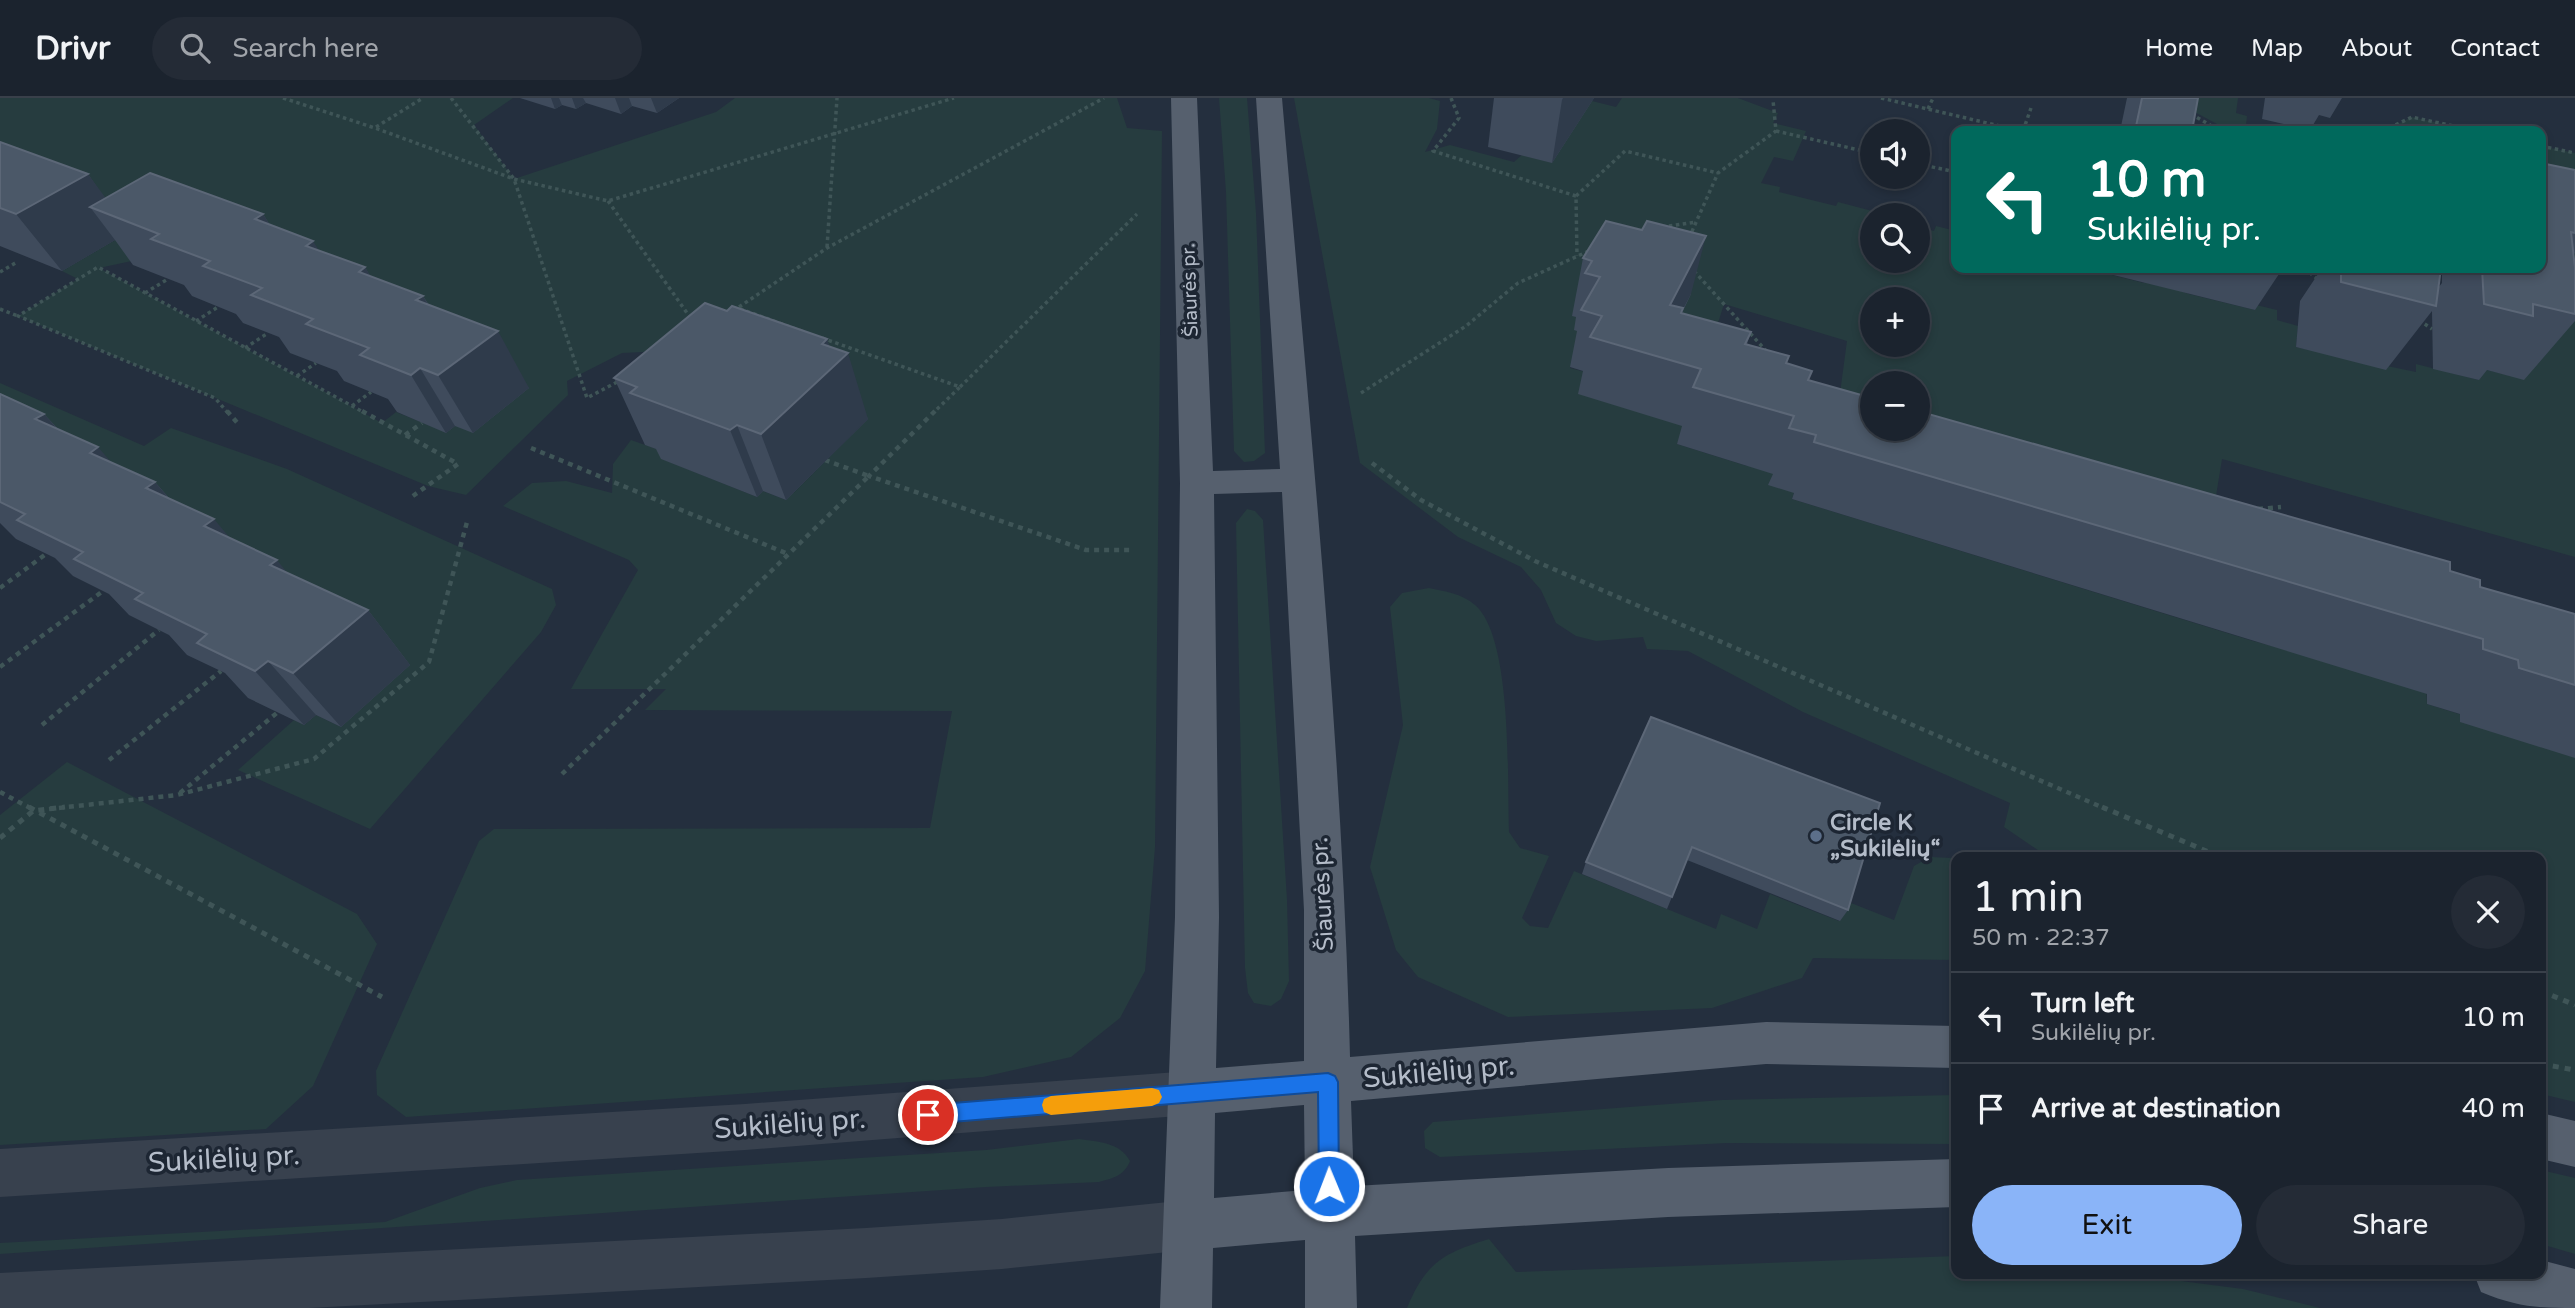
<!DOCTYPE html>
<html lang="en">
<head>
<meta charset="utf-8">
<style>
	:root { --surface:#1b232e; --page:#242b36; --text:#f1f3f6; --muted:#a0a4aa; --line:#39404a; --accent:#8ab4f8 }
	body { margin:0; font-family:"Varela Round",sans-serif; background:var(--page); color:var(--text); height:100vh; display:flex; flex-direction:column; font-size:26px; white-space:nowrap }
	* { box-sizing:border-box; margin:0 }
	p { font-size:23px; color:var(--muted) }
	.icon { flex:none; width:38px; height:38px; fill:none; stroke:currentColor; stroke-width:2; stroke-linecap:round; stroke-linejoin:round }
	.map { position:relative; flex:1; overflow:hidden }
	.panel { position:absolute; left:1951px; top:754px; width:595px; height:427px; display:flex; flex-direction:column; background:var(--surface); border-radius:14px; box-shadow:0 4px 10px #0003,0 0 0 2px var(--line) }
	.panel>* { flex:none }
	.hud { position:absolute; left:1951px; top:28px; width:595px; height:147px; border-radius:14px; box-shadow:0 4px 10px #0003,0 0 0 2px var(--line); background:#00695c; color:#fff; overflow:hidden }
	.buttons { position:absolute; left:1860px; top:21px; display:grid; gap:14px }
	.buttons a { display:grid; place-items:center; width:70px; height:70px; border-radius:50%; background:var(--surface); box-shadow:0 4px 10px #0003,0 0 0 2px var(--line); font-size:35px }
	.pin { position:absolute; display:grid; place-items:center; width:60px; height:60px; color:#fff; margin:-30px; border:4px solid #fff; border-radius:50%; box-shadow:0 2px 7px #0007 }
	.me { position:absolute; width:77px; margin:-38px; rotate:359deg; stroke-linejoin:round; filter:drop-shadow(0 0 5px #0008) }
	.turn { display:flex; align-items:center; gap:24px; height:147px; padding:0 21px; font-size:32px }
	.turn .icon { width:91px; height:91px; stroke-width:2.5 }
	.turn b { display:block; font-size:49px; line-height:60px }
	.round { display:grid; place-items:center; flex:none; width:74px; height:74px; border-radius:37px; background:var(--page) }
	.head { display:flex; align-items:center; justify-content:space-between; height:119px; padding:0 21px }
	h1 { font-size:42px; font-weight:600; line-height:52px }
	.cta { display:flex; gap:14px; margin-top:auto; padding:14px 21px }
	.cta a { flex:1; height:80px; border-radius:42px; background:var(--accent); color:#111; font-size:28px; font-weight:600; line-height:80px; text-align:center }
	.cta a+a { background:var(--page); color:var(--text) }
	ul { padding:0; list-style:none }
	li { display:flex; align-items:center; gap:21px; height:91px; padding:0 21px; border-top:2px solid var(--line) }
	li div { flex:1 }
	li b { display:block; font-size:26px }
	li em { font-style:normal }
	header { display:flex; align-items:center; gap:42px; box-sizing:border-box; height:98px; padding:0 35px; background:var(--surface); border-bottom:2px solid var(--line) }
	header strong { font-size:33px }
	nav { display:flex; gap:38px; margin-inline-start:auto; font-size:24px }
	.search { width:490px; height:63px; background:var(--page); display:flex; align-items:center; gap:18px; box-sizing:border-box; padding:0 24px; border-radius:38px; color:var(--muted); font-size:26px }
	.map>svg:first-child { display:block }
</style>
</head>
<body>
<header>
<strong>Drivr</strong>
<div class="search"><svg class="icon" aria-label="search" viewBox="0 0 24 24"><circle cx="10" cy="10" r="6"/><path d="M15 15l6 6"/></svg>Search here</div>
<nav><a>Home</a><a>Map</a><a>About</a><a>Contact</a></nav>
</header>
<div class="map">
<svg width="2575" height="1210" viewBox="0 0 2575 1210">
	<rect width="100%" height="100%" fill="#242f3e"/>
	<g fill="#263c3f" fill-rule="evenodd">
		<path d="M 0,0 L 513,0 L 474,27 L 514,81 L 716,14 L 735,0 L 1117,0 L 1127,30 L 1162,33 L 1155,749 L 1145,873 L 1120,920 L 1071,959 L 983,979 L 406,1019 L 377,997 L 376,973 L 479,743 L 494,731 L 930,730 L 952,613 L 645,612 L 666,591 L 571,591 L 638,472 L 629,462 L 503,408 L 532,385 L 566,383 L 612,395 L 613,366 L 631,342 L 668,355 L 662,361 L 757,399 L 763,393 L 786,402 L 868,321 L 843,312 L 726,250 L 622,255 L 567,283 L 568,297 L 466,397 L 428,388 L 18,218 L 78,181 L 62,173 L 122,138 L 0,78 ZM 141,161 L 455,328 L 446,334 L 396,314 L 382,325 L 99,170 Z"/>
		<path d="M 1219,0 L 1247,0 L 1256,115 L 1265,355 L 1254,363 L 1244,364 L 1234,353 L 1226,94 Z"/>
		<path d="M 1294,0 L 1429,0 L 1440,3 L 1437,31 L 1425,54 L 1450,47 L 1514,64 L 1584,1 L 1616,9 L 1622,0 L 1738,0 L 1778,15 L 1773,25 L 1806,33 L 1793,63 L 1774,59 L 1761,85 L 1780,89 L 1779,94 L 1836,108 L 1838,104 L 1876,114 L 1872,117 L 1872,163 L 1918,163 L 1918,129 L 1934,133 L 1936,128 L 1956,133 L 1956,170 L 2084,170 L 2144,185 L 2146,180 L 2189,196 L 2255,212 L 2256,207 L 2277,212 L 2277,222 L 2298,228 L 2296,249 L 2416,274 L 2416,266 L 2479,282 L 2479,270 L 2524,281 L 2546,205 L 2541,162 L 2541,48 L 2575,55 L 2575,459 L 2222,361 L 2215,404 L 1918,331 L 1918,285 L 1872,285 L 1872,320 L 1838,310 L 1847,243 L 1724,206 L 1718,225 L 1679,220 L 1690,196 L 1572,217 L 1581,220 L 1588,236 L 1570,270 L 1589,275 L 1688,323 L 1677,346 L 1747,368 L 1776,367 L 1794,395 L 1792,401 L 2253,543 L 2426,587 L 2427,606 L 2575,652 L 2575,1004 L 2541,996 L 2541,760 L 2048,759 L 2004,729 L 2010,705 L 1803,614 L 1688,553 L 1647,551 L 1643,539 L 1596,543 L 1576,538 L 1556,525 L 1541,492 L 1521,469 L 1458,439 L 1360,365 ZM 1872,201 L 1918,201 L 1918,247 L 1872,247 Z"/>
		<path d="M 2134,0 L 2238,0 L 2236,15 L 2247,18 L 2246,27 L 2277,33 L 2230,33 L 2191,12 Z"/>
		<path d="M 2412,19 L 2476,33 L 2383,33 Z"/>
		<path d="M 0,285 L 144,348 L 171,330 L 287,371 L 552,491 L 556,507 L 541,534 L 370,731 L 238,672 L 294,622 L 304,627 L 316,617 L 341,629 L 0,366 Z"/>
		<path d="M 1247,411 L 1255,413 L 1263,422 L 1287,802 L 1289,883 L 1281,901 L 1271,908 L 1254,905 L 1248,895 L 1245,870 L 1236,425 Z"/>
		<path d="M 1429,490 C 1444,493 1463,496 1475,507 C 1513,540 1507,682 1509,734 L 1520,750 L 1549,758 L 1522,820 L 1530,828 L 1548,830 L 1574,773 L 1716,831 L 1721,816 L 1757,831 L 1770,796 L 1839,823 L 1846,803 L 1894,822 L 1914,768 L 1930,759 L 1953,760 L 1956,761 L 1956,862 L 1813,860 L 1802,880 L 1712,910 L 1508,919 L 1418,879 L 1396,852 L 1370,769 L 1403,627 L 1390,509 L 1402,495 Z"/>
		<path d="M 67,664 L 357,816 L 377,846 L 313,988 L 266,1031 L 0,1047 L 0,717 Z"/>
		<path d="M 1956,997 L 1956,1046 L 1727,1045 L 1440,1059 L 1425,1050 L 1424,1033 L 1433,1024 L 1722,1002 Z"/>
		<path d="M 1079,1041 C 1098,1044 1120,1044 1130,1063 C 1124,1078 1113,1080 1099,1084 L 986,1089 L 0,1156 L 0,1145 L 385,1124 L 480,1090 L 517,1082 L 986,1052 Z"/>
		<path d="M 2541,1072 L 2575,1080 L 2575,1156 L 2541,1146 Z"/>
		<path d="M 1489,1141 L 1516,1174 L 1956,1158 L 1956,1176 L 2127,1176 L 2243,1191 L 2320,1210 L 1407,1210 C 1426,1164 1444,1155 1489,1141 Z"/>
	</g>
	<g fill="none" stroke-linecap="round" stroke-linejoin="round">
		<g stroke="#3f5557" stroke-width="3.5" stroke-dasharray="3.5 3.5" stroke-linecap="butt">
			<path d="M 283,0 L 375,30 L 514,81 L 608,103 L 954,0"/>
			<path d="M 451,0 L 514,81 L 587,300 L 619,283"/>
			<path d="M 1451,0 L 1459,20 L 1433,53 L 1576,98 L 1577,158"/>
			<path d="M 1881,0 L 2021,33"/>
			<path d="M 1928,11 L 1933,0"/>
			<path d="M 2191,16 L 2220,33"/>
			<path d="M 376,29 L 423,0"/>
			<path d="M 1776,33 L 1872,55"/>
			<path d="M 2023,33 L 2031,10"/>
			<path d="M 2383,33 L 2412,19 L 2476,33"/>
			<path d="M 2541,48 L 2575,55"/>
			<path d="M 1918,66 L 1956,74"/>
			<path d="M 1576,98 L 1625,53 L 1718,75"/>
			<path d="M 608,103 L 692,222"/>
			<path d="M 1662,129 L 1696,124"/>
			<path d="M 1689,140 L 1718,75 L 1776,33 L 1773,2"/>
			<path d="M 827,149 L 837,0"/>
			<path d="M 2304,170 L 2320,183"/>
			<path d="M 1694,173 L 1768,255"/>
			<path d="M 0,174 L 17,164"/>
			<path d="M 145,195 L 168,181"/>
			<path d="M 739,209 L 827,150 L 1104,0"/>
			<path d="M 0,211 L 18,218"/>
			<path d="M 734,213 L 738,210 L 804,234"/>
			<path d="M 2419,222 L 2432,231"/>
			<path d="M 196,223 L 218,209"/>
			<path d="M 822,240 L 960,289 L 933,315"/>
			<path d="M 245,250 L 268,235"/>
			<path d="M 297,278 L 316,265"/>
			<path d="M 960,289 L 1137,116"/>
			<path d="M 1361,295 L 1466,228 L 1518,185 L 1591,152"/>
			<path d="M 352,308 L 371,294"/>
			<path d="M 228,315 L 215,300 L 18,218 L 98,169 L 365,315"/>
		</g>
		<g stroke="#3f5557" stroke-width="4.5" stroke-dasharray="5 5" stroke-linecap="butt">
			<path d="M 227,313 L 240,328"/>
			<path d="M 362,313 L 458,366 L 410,400"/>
			<path d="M 935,313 L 869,378 L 1086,452 L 1130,452"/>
			<path d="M 405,337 L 422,325"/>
			<path d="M 531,350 L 788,456"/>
			<path d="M 1372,365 L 1421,402 L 1535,463 L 2106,711"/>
			<path d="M 2258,411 L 2281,409"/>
			<path d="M 0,490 L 46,456"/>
			<path d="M 0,569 L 103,493"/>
			<path d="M 42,627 L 159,532"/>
			<path d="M 109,662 L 221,573"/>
			<path d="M 562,676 L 869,378 L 822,361"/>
			<path d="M 0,694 L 32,711"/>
			<path d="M 180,695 L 278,614"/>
			<path d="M 49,711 L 177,697 L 314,661 L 429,564 L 467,424"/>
		</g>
		<g stroke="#3f5557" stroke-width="5" stroke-dasharray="6 6" stroke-linecap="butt">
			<path d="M 29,709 L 382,899"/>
			<path d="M 2102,709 L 2223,760"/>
			<path d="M 0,740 L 33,713 L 65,709"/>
			<path d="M 2541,893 L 2575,907"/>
			<path d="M 2541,966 L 2575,972"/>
		</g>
		<g fill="#38414e" fill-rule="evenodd">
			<path d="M 1191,973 L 1208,979 L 1214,995 L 1208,1011 L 1191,1017 L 745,1052 L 0,1099 L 0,1051 L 745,1006 Z"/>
			<path d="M 1188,1102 L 1206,1109 L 1213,1127 L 1206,1145 L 1188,1152 L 1002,1171 L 866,1180 L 309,1210 L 0,1210 L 0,1175 L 866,1130 L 1002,1121 Z"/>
		</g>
		<g fill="#56606e" fill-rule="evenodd">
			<path d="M 1171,0 L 1197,0 L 1213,373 L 1280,371 L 1256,0 L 1282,0 C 1309,319 1342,639 1350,959 L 1766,924 L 1956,928 L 1956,970 L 1766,966 L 1351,1003 L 1354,1088 L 1668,1070 L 1956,1061 L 1956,1109 L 1668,1119 L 1355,1138 L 1357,1210 L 1305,1210 L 1305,1142 L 1213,1150 L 1212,1210 L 1160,1210 L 1175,819 L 1180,385 ZM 1282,394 L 1304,812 L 1304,963 L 1216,970 L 1219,819 L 1214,396 ZM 1304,1007 L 1305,1092 L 1214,1100 L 1215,1015 Z"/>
			<path d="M 2541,1015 L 2575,1023 L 2575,1069 L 2541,1061 Z"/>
			<path d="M 2541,1162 L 2575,1171 L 2575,1210 C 2537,1210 2517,1209 2481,1194 L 2474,1176 L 2541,1176 Z"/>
		</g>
	</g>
	<g fill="#3f4b5c">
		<path d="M 520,0 L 679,0 L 657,15 L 632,8 L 621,16 L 586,5 L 576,11 L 562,7 L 555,11 Z"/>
		<path d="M 1494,0 L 1594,0 L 1552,65 L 1488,49 Z"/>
		<path d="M 2127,0 L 2198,0 L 2192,33 L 2120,33 Z"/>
		<path d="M 2265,0 L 2342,0 L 2330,20 L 2319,17 L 2310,32 L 2262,21 Z"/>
		<path d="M 0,44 L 88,76 L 105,101 L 263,116 L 270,127 L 320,153 L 365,169 L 370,178 L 423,198 L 429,207 L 529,290 L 473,335 L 455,328 L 446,335 L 397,314 L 388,301 L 344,283 L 337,273 L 290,255 L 279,239 L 243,225 L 236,216 L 192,198 L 184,187 L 133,167 L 115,142 L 62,173 L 0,148 Z"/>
		<path d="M 2575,72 L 2575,155 L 2574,156 L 2575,170 L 2575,223 L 2524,282 L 2487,272 L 2479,282 L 2433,271 L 2432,213 L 2386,272 L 2296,249 L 2300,203 L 2322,170 L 2441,170 L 2438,190 L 2442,185 L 2442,170 L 2541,170 Z"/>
		<path d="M 1583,160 L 1691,196 L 1682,215 L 1751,234 L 1747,246 L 1786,266 L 1809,282 L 2450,473 L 2480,489 L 2575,516 L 2575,660 L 2460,624 L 2460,616 L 2427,606 L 2427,596 L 1792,401 L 1794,395 L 1768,387 L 1773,376 L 1677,346 L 1682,328 L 1578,296 L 1583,273 L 1570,269 L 1577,233 L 1574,232 L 1576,219 L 1572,218 Z"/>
		<path d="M 2085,170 L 2283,170 L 2255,212 Z"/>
		<path d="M 727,213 L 827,241 L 829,248 L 868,321 L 786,402 L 763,393 L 757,399 L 661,361 L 656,351 L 645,347 L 614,280 Z"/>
		<path d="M 0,296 L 44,316 L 59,332 L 111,364 L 155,384 L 169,400 L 230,441 L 288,476 L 368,512 L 410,567 L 341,629 L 316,617 L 304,627 L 248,600 L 225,575 L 187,557 L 169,537 L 129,517 L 109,496 L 73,478 L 55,460 L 16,441 L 0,425 Z"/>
		<path d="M 1651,619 L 1848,812 L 1840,823 L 1687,762 L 1667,811 L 1582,776 L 1586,764 Z"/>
	</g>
	<g fill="#2f3b4b">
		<path d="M 551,0 L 559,0 L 562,7 L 555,11 Z"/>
		<path d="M 572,0 L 583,0 L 586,5 L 576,11 Z"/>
		<path d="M 615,0 L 629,0 L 632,8 L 621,16 Z"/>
		<path d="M 651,0 L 679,0 L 657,15 Z"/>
		<path d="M 1563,0 L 1594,0 L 1552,65 L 1562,2 Z"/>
		<path d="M 88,76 L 121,121 L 90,109 L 115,142 L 62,173 L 16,116 Z"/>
		<path d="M 263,116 L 300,174 L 255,121 Z"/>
		<path d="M 1706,138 L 1691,196 L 1683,211 L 1670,262 L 1670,207 Z"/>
		<path d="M 313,143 L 349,200 L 306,148 Z"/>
		<path d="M 365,169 L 400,227 L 359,174 Z"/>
		<path d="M 423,198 L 456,255 L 416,202 Z"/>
		<path d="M 498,233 L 529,290 L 473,335 L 438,277 Z"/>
		<path d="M 827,241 L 835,266 L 848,255 L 868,321 L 786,402 L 761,336 L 822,246 Z"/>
		<path d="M 420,270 L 455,328 L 446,335 L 411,277 Z"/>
		<path d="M 44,316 L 95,373 L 35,321 Z"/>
		<path d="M 737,327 L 763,393 L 757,399 L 730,332 Z"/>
		<path d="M 98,349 L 148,407 L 90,355 Z"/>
		<path d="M 155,384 L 203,441 L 146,390 Z"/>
		<path d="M 214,421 L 261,477 L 204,428 Z"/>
		<path d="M 277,462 L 322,518 L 270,467 Z"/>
		<path d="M 368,512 L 410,567 L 341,629 L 293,575 Z"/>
		<path d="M 268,563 L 316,617 L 304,627 L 255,573 Z"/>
	</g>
	<g fill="#4b5868" stroke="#5c6777" stroke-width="2">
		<path d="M 2142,0 L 2198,0 L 2192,33 L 2135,33 Z"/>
		<path d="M 0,44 L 88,76 L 16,116 L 0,110 Z"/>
		<path d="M 2541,65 L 2575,72 L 2575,135 L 2571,134 L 2575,170 L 2575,216 L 2533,206 L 2533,218 L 2484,206 L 2482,170 L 2541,170 Z"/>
		<path d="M 150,75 L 263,116 L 255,121 L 313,143 L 306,148 L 365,169 L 359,174 L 423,198 L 416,202 L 498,233 L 438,277 L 420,270 L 411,277 L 360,257 L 369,250 L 306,226 L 313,221 L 251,197 L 262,190 L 203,168 L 210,163 L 151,141 L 159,136 L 90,109 Z"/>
		<path d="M 1606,123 L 1642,132 L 1647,123 L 1706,138 L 1670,207 L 1683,210 L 1681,215 L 1751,234 L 1745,246 L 1789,258 L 1786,265 L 1812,273 L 1808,282 L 1872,300 L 1872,331 L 1918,331 L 1918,313 L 2450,464 L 2450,473 L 2480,482 L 2480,489 L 2575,516 L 2575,587 L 2519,570 L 2518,562 L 2483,551 L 2483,541 L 1814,344 L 1816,337 L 1789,330 L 1794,318 L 1693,289 L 1701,271 L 1590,239 L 1602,218 L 1581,212 L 1600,179 L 1585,175 L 1592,163 L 1583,160 Z"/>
		<path d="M 2341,170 L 2441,170 L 2436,208 L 2341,184 Z"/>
		<path d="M 705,205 L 727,213 L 732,208 L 827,241 L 822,246 L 848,255 L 761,336 L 737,327 L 730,332 L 630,295 L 637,289 L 614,280 Z"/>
		<path d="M 0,296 L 44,316 L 35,321 L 98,349 L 90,355 L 155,384 L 146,390 L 214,421 L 204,428 L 277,462 L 270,467 L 368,512 L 293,575 L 268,563 L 255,573 L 197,545 L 207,536 L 135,501 L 143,495 L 74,461 L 83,454 L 17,422 L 25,416 L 0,404 Z"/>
		<path d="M 1651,619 L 1880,705 L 1848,812 L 1692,749 L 1672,799 L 1586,764 Z"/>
	</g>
	<path fill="#1a73e8" stroke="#114b97" stroke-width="2" d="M 1328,975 L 1335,978 L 1338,984 L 1339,1088 L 1336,1095 L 1329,1098 L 1322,1095 L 1319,1088 L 1318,994 L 928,1026 L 921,1023 L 919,1017 L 921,1010 L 928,1007 Z"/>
	<path fill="#f59e0b" d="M 1152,990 L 1159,992 L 1162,999 L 1159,1005 L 1152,1008 L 1051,1017 L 1044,1014 L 1042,1007 L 1044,1001 L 1051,998 Z"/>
	<circle fill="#5c6f8a" stroke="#1d2633" stroke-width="2.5" cx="1816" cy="738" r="7"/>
	<g text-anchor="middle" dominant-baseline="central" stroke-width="7" stroke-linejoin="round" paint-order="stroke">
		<g font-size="19" fill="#b4bcc9" stroke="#1d2633">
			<text transform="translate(1190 192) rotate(-92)">Šiaurės pr.</text>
		</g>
		<g font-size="23" font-weight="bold" fill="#b4bcc9" stroke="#1d2633" text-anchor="start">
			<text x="1830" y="725">Circle K<tspan x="1830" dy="26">„Sukilėlių“</tspan></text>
		</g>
		<g font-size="23" fill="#b4bcc9" stroke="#1d2633">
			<text transform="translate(1323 796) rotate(-93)">Šiaurės pr.</text>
		</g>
		<g font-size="28" fill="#b4bcc9" stroke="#1d2633">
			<text transform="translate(1439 974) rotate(-5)">Sukilėlių pr.</text>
			<text transform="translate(790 1026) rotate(-4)">Sukilėlių pr.</text>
			<text transform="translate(224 1061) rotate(-3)">Sukilėlių pr.</text>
		</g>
	</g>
</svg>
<div class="buttons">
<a><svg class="icon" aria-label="sound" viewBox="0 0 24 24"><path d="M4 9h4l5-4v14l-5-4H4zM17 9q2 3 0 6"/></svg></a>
<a><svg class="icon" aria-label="search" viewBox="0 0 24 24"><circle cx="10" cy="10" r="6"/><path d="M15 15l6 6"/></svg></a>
<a>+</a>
<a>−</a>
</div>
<div class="pin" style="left:928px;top:1017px;background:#d93025"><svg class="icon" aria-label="arrive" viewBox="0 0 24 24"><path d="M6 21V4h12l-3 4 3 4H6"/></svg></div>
<svg class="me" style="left:1329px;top:1088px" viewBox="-20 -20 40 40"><circle r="17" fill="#1a73e8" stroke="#fff" stroke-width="3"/><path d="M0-11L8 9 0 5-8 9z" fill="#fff"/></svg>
<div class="hud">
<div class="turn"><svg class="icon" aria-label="left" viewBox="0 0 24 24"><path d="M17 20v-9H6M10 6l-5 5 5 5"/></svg><div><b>10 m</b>Sukilėlių pr.</div></div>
</div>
<section class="panel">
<div class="head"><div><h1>1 min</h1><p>50 m · 22:37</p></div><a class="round"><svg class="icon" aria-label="close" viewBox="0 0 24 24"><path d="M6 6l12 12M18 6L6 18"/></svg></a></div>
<ul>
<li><svg class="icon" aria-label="left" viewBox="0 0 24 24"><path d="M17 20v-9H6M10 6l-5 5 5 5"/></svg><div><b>Turn left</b><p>Sukilėlių pr.</p></div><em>10 m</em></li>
<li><svg class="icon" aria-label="arrive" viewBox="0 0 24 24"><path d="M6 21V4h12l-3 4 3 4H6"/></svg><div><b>Arrive at destination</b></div><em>40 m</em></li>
</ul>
<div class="cta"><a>Exit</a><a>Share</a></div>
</section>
</div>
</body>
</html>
